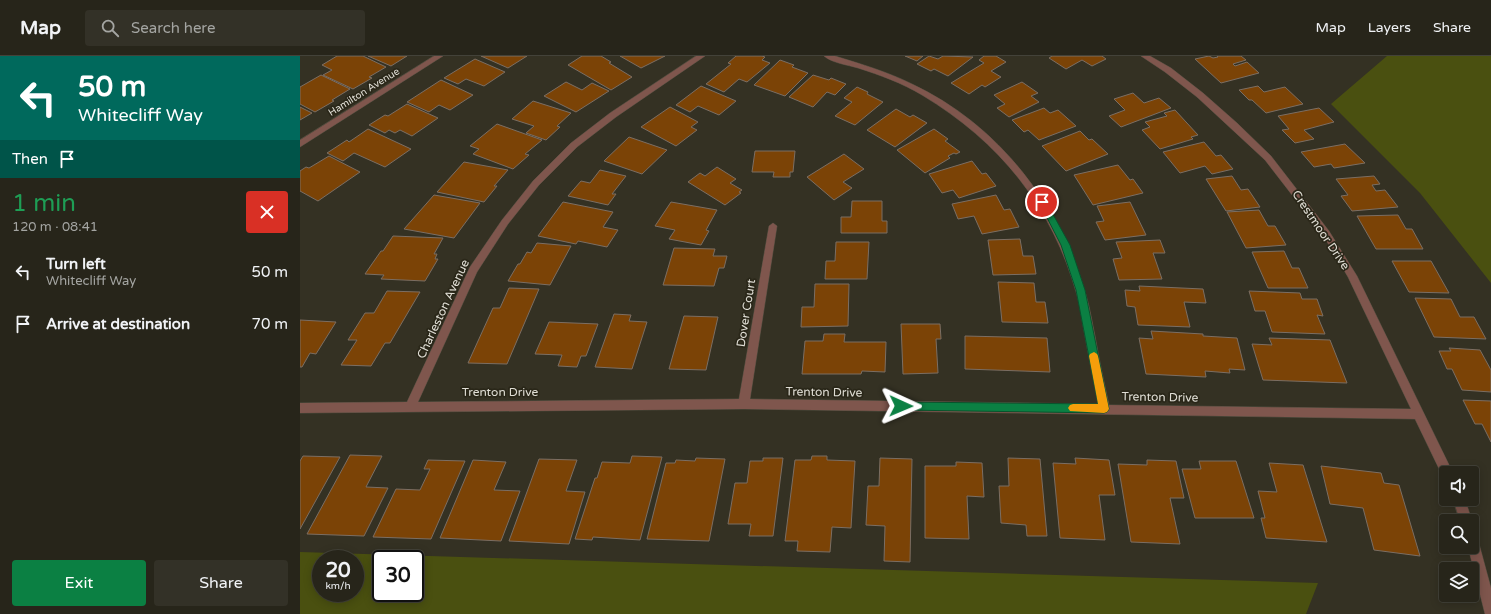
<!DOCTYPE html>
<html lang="en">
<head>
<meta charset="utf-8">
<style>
	:root { --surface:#27251a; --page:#333127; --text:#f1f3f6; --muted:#a4a5a2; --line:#434239; --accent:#0b8043 }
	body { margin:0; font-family:"Varela Round",sans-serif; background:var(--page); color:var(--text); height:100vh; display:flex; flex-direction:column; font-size:15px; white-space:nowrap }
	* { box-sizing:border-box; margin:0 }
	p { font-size:13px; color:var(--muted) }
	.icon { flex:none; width:22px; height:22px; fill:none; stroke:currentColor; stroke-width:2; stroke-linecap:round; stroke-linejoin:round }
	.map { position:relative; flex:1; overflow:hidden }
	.side { display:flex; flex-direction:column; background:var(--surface); width:300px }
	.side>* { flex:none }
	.hud { background:#00695c; color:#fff; overflow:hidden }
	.tools { position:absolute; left:1139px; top:410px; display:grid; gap:8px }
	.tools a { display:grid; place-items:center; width:40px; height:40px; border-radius:4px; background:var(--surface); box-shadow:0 2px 10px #0003,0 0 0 1px var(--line); font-size:20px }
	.speed { position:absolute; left:12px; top:494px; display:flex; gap:8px; font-size:20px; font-weight:700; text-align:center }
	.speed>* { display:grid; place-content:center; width:52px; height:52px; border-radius:50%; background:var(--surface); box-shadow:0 2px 10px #0003,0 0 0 1px var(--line); line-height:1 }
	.speed small { font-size:10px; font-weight:400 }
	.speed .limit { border:2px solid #111; border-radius:6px; background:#fff; color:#111 }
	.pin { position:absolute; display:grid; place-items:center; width:34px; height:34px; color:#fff; margin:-17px; border:2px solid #fff; border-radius:50%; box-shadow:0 1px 4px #0007 }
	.me { position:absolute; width:44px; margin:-22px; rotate:91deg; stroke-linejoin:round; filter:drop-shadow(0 0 3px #0008) }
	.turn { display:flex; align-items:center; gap:14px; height:84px; padding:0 12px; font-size:18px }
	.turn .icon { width:52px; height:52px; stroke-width:2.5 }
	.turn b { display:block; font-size:28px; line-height:34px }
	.then { display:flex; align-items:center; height:38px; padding:0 12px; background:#0003; gap:8px; font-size:15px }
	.round { display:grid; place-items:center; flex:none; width:42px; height:42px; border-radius:4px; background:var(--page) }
	.summary { display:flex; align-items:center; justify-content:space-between; height:68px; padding:0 12px }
	h1 { font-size:24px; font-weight:600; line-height:30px; color:#1e9e55 }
	.action { display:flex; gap:8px; margin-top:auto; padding:8px 12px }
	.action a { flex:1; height:46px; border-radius:4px; background:var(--accent); color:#fff; font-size:16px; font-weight:600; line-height:46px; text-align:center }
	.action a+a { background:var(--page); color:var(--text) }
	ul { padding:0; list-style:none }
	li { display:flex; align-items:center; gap:12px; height:52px; padding:0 12px }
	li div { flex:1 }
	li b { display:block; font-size:15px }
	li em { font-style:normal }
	header { display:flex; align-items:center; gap:24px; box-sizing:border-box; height:56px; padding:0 20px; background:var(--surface); border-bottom:1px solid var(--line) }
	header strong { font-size:19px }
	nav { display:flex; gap:22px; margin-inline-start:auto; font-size:14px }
	.search { width:280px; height:36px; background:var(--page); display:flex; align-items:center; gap:10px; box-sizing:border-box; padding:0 14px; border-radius:4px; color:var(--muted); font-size:15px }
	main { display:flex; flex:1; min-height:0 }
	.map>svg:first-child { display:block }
</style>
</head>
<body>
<header>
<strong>Map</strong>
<div class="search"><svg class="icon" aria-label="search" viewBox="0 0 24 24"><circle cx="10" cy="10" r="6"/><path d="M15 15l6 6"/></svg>Search here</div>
<nav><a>Map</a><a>Layers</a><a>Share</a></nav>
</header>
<main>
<section class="side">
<div class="hud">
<div class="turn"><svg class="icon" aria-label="left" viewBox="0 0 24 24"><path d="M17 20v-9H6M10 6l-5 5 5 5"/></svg><div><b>50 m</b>Whitecliff Way</div></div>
<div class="then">Then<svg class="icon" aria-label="arrive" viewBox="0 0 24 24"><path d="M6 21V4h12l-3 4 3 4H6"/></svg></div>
</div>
<div class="summary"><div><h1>1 min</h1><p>120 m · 08:41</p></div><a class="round" style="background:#d93025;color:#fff"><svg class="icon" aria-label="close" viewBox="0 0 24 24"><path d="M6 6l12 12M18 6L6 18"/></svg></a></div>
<ul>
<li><svg class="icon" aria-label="left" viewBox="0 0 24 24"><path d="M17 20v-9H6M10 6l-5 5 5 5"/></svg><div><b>Turn left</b><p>Whitecliff Way</p></div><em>50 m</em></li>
<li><svg class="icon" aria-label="arrive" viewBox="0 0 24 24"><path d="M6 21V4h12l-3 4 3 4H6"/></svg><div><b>Arrive at destination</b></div><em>70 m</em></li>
</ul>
<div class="action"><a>Exit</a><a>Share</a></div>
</section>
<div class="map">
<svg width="1191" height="558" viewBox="0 0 1191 558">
	<rect width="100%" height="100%" fill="#343123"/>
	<g fill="#4a5010" fill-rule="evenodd">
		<path d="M 1087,0 L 1191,0 L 1191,227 L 1120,137 L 1031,48 Z"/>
		<path d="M 0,496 L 1018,527 L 1006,558 L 0,558 ZM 21,503 L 55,503 L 55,537 L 21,537 ZM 81,503 L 115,503 L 115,537 L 81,537 Z"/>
	</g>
	<g fill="#7b4306" stroke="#7b6e63">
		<path d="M 37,0 L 63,0 L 86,11 L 69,21 L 72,22 L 53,33 L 23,19 L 32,14 L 22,9 Z"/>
		<path d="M 68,0 L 107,0 L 91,10 Z"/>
		<path d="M 181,0 L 227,0 L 208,12 Z"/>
		<path d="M 282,0 L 301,0 L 311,6 L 309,7 L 332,21 L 311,34 L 268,9 Z"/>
		<path d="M 320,0 L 365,0 L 341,12 Z"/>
		<path d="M 436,0 L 462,0 L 465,1 L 462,4 L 470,7 L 447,26 L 439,23 L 424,36 L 406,28 L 431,8 L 428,7 Z"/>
		<path d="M 605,0 L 623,0 L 617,5 Z"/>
		<path d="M 629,0 L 638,3 L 643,0 L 673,1 L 648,20 L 634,13 L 631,15 L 617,8 Z"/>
		<path d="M 684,0 L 696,0 L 706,6 L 691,15 L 701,21 L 685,31 L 682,29 L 669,38 L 651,27 L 684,7 L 679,4 Z"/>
		<path d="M 752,0 L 802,0 L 806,3 L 792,10 L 782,4 L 766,13 L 749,2 Z"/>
		<path d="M 909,0 L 913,2 L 918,1 L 917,0 L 941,0 L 946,4 L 933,8 L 935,10 L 947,6 L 959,17 L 921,27 L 895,3 Z"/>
		<path d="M 175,3 L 205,16 L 184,30 L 166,23 L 158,28 L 144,22 Z"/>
		<path d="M 480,4 L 494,9 L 492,11 L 508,17 L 485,40 L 454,29 Z"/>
		<path d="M 21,19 L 50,33 L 32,44 L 34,45 L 15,56 L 0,48 L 0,31 Z"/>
		<path d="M 513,19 L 529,24 L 531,22 L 546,28 L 535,39 L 527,36 L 513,51 L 489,41 Z"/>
		<path d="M 141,24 L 173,39 L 150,54 L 139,49 L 129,56 L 107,46 Z"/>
		<path d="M 266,26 L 282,34 L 292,27 L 309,35 L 276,56 L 244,40 Z"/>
		<path d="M 722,26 L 738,37 L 731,40 L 739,46 L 709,61 L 697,52 L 705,48 L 694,39 Z"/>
		<path d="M 401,30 L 436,45 L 419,59 L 398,50 L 390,56 L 376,49 Z"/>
		<path d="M 958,30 L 964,36 L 985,31 L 1003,48 L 966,57 L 952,44 L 949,44 L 939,34 Z"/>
		<path d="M 557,31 L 568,36 L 567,38 L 583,46 L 555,69 L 535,60 L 552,46 L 544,42 Z"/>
		<path d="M 833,37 L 844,47 L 859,42 L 871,52 L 821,71 L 809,60 L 825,54 L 814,43 Z"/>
		<path d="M 233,45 L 271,57 L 257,70 L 260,71 L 246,84 L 226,77 L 234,70 L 212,63 Z"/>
		<path d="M 107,48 L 138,62 L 112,80 L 100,74 L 95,77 L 89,74 L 85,77 L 69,69 L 85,59 L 88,60 Z"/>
		<path d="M 0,51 L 12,57 L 0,64 Z"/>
		<path d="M 370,51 L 398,66 L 391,71 L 397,74 L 376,90 L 341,71 Z"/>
		<path d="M 744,52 L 750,57 L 758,54 L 776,70 L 739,84 L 728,74 L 724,76 L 712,64 Z"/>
		<path d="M 1019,52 L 1034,66 L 1004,74 L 1014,83 L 995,87 L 982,74 L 989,73 L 978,60 Z"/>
		<path d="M 596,53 L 610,61 L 613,59 L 627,67 L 595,91 L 567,74 Z"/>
		<path d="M 875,54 L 898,79 L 891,81 L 893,83 L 860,93 L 842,74 L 850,71 L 845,66 L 867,60 L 864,57 Z"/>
		<path d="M 197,68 L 242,84 L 225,98 L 229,99 L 213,113 L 173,98 L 179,93 L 170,90 Z"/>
		<path d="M 68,73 L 111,93 L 85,111 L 54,97 L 43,105 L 27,97 L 47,84 L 49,86 Z"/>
		<path d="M 634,73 L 648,83 L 645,85 L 660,96 L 656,98 L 654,97 L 648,100 L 650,102 L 625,117 L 597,94 Z"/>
		<path d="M 780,75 L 789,84 L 792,83 L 808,98 L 766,115 L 742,90 Z"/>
		<path d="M 329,81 L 367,94 L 342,118 L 304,105 Z"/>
		<path d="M 904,86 L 916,100 L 921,99 L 933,113 L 912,118 L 905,110 L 880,117 L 863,96 Z"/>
		<path d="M 1045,88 L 1065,107 L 1034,112 L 1031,108 L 1014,111 L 1001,96 Z"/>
		<path d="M 455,95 L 495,95 L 493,116 L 490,116 L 490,121 L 473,121 L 474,116 L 452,116 Z"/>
		<path d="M 544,98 L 564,113 L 543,126 L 552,132 L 534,144 L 507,121 Z"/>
		<path d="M 29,100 L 60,116 L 18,145 L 0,135 L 0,115 L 6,111 L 9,112 Z"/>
		<path d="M 672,105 L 682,118 L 686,117 L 696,130 L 659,142 L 653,134 L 642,137 L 629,118 Z"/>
		<path d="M 164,106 L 208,114 L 194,130 L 197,130 L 184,146 L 137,136 Z"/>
		<path d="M 818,109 L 830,124 L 833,123 L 843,137 L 793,149 L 774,119 Z"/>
		<path d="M 417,111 L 436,123 L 430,127 L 442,134 L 439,136 L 441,137 L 425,149 L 388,126 L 400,117 L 405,120 Z"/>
		<path d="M 300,114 L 326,120 L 312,138 L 316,138 L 308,149 L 268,140 L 281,125 L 290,127 Z"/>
		<path d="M 932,120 L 941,134 L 948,133 L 960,151 L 926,155 L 906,123 Z"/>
		<path d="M 1074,120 L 1080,128 L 1072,129 L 1076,135 L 1085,134 L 1098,151 L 1052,155 L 1041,140 L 1048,139 L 1036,123 Z"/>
		<path d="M 134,139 L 180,147 L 154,182 L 104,173 Z"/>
		<path d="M 696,139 L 704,154 L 710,153 L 719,171 L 682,178 L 674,160 L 658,163 L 652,148 Z"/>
		<path d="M 552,145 L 582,145 L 582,165 L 587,165 L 587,177 L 541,177 L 541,161 L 551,161 Z"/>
		<path d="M 263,146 L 313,156 L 303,171 L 318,174 L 307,191 L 278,185 L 276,188 L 238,180 Z"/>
		<path d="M 371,146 L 417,154 L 406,174 L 409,175 L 401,189 L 369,183 L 375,174 L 355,170 Z"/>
		<path d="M 830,146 L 846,179 L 805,184 L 796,166 L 804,165 L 797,150 Z"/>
		<path d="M 959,154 L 968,170 L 975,170 L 986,189 L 946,192 L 927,156 Z"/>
		<path d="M 1098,159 L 1106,173 L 1112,173 L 1123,193 L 1076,193 L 1057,160 Z"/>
		<path d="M 93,180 L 143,182 L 134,198 L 137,198 L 135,203 L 138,203 L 125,225 L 81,223 L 84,219 L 65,218 L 81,195 L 83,195 Z"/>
		<path d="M 720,183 L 723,200 L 733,200 L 736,218 L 693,219 L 688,184 Z"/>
		<path d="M 860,184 L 865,197 L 853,197 L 862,223 L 819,224 L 813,203 L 822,202 L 816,186 Z"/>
		<path d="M 536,186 L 569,186 L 567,223 L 525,223 L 526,205 L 535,205 Z"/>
		<path d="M 237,187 L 271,190 L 250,229 L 208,225 L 218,208 L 220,208 L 227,196 L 231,197 Z"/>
		<path d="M 374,192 L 415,193 L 413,200 L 427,200 L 424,212 L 419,212 L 414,230 L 363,229 Z"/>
		<path d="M 984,195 L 992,212 L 999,212 L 1008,232 L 968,232 L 952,196 Z"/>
		<path d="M 1092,205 L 1131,205 L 1149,237 L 1109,236 Z"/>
		<path d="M 698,226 L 734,227 L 736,246 L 745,246 L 748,267 L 702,266 Z"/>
		<path d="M 515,228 L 549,228 L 548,270 L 501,271 L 502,251 L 514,251 Z"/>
		<path d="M 839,230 L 903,233 L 906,247 L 884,246 L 890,271 L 838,269 L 835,251 L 827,250 L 825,234 L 840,235 Z"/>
		<path d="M 209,232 L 239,233 L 207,308 L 168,307 L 193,252 L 200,252 Z"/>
		<path d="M 87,235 L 120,236 L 90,287 L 85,287 L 71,310 L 41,309 L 57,284 L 48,284 L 65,257 L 74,257 Z"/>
		<path d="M 949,235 L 1000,237 L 1002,243 L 1017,243 L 1023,260 L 1017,259 L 1025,278 L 972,276 L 965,255 L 955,255 Z"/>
		<path d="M 1115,242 L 1151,243 L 1160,261 L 1174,261 L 1186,283 L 1134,281 Z"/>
		<path d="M 314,258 L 331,259 L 329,265 L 347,266 L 332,313 L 295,311 Z"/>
		<path d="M 384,260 L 418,261 L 406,314 L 369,313 Z"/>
		<path d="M 0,264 L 36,266 L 16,298 L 10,297 L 2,311 L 0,311 Z"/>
		<path d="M 249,266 L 298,268 L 286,300 L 281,300 L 277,311 L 258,310 L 262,299 L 235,298 Z"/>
		<path d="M 601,268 L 640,268 L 641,283 L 636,283 L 638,317 L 603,318 Z"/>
		<path d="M 851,275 L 903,278 L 903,280 L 937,282 L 945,314 L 929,313 L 930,317 L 905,315 L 906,321 L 846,318 L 839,282 L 853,283 Z"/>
		<path d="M 524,278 L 545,278 L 544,286 L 586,286 L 585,316 L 562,315 L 561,318 L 502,318 L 505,285 L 523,285 Z"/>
		<path d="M 665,280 L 747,282 L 750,316 L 665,313 Z"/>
		<path d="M 969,282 L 1030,284 L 1047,327 L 963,324 L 952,288 L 972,289 Z"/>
		<path d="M 1149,292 L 1180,294 L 1191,314 L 1191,336 L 1162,334 L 1152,313 L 1147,313 L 1139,295 L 1151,295 Z"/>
		<path d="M 1163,344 L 1191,345 L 1191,386 L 1182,368 L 1175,368 Z"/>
		<path d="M 50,399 L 82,400 L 66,431 L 88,432 L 64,480 L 7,478 Z"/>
		<path d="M 3,400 L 40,401 L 0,473 L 0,405 Z"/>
		<path d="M 332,400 L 362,401 L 340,484 L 293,481 L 292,484 L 275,483 L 295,422 L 297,422 L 302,406 L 330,407 Z"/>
		<path d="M 512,400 L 527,400 L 527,404 L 555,405 L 551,472 L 532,471 L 530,496 L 497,495 L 498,485 L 485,485 L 495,404 L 511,404 Z"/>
		<path d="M 396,402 L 425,403 L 409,485 L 347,483 L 366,407 L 375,407 L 376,404 L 395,405 Z"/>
		<path d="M 463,402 L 483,402 L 473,480 L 449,480 L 451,468 L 428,468 L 435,427 L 447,427 L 450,405 L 463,405 Z"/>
		<path d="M 580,402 L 612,403 L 610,506 L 584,505 L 585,470 L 566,469 L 568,430 L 579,430 Z"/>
		<path d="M 708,402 L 740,403 L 747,480 L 727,480 L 726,469 L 701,467 L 699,430 L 709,430 Z"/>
		<path d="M 775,402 L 809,404 L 815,439 L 799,439 L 805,484 L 760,482 L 753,407 L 776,408 Z"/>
		<path d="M 239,403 L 277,404 L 266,435 L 285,436 L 269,488 L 209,485 Z"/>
		<path d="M 128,404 L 165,405 L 131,483 L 73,481 L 96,433 L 120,434 L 130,413 L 124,413 Z"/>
		<path d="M 173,404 L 206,406 L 194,434 L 220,435 L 201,485 L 140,482 Z"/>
		<path d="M 847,404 L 876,405 L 884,442 L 870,442 L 880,488 L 831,486 L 818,408 L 847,409 Z"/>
		<path d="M 899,405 L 936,405 L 954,462 L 895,462 L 882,413 L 901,413 Z"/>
		<path d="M 656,406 L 682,407 L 684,441 L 667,440 L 669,483 L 625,482 L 625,410 L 656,410 Z"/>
		<path d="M 969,407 L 1003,409 L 1027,486 L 966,482 L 961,462 L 965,462 L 958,435 L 977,436 Z"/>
		<path d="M 1021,410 L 1081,417 L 1084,427 L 1099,429 L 1120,500 L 1074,494 L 1063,452 L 1030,448 Z"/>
	</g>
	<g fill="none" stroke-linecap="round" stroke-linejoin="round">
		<defs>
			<g id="minor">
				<path d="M 134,0 L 143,0 L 0,91 L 0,84 Z"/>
				<path d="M 396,0 L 405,0 L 316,61 L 277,91 L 239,129 L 208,168 L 177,216 L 118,346 L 439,343 L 469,170 L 473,167 L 477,170 L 450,343 L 798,348 C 794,326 789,303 785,280 C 782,266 781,252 777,239 C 752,150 700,86 622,39 C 602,27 580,19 558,12 C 548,9 532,7 524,0 L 535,0 C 561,8 588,16 612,28 C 699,69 759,148 786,239 C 790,252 792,266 795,280 C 799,303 804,326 809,349 L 1111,353 L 1048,221 L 1023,179 L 965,104 L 897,41 L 865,16 L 841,0 L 850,0 L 871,12 L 903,37 L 937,67 L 971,100 L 1029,175 L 1057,220 L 1153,417 L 1146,417 L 1146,422 L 1143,421 L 1115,363 L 444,353 L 0,357 L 0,347 L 107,346 L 170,211 L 202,164 L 233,125 L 271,87 L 310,57 Z"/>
				<path d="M 1153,443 L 1165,443 L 1172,465 L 1160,465 Z"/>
				<path d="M 1172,478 L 1176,480 L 1178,484 L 1191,532 L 1191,558 L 1185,558 L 1168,491 L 1172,491 Z"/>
			</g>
		</defs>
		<use href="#minor" stroke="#504d3f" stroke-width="1"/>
		<use href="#minor" fill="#7f564d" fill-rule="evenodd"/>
	</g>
	<path fill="#0b8043" stroke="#07532c" d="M 742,143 L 745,144 L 770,189 L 785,234 L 809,353 L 807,356 L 804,357 L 601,354 L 597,353 L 596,350 L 597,347 L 601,346 L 798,348 L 776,234 L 761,189 L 739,146 Z"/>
	<path fill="#f59e0b" d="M 794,296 L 797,298 L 798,300 L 809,353 L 807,356 L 804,357 L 770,355 L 768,352 L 770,349 L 773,348 L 798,348 L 789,300 L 790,298 Z"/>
	<g text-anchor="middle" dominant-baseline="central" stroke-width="3.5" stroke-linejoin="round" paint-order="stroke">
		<g font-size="10" fill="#e0ded5" stroke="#2a2719">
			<text transform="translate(64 36) rotate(-32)">Hamilton Avenue</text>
		</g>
		<g font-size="12" fill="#e0ded5" stroke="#2a2719">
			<text transform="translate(1021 174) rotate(56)">Crestmoor Drive</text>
			<text transform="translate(143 253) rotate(-65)">Charleston Avenue</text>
			<text transform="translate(446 257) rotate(-81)">Dover Court</text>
			<text x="200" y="336">Trenton Drive</text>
			<text transform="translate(524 336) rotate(1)">Trenton Drive</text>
			<text transform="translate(860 341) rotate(1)">Trenton Drive</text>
		</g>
	</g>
</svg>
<div class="tools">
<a><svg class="icon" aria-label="sound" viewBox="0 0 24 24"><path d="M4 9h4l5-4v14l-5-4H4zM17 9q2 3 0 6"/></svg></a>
<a><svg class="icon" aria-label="search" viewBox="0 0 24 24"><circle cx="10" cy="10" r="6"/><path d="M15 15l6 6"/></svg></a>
<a><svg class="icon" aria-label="layers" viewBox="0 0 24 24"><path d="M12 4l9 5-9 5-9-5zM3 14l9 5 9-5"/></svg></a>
</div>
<div class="speed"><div>20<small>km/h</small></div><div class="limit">30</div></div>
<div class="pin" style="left:742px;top:146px;background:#d93025"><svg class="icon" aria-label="arrive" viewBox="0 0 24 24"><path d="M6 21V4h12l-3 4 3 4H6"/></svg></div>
<svg class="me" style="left:601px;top:350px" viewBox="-20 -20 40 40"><path d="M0-17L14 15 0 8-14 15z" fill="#0b8043" stroke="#fff" stroke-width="4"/></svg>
</div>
</main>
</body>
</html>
